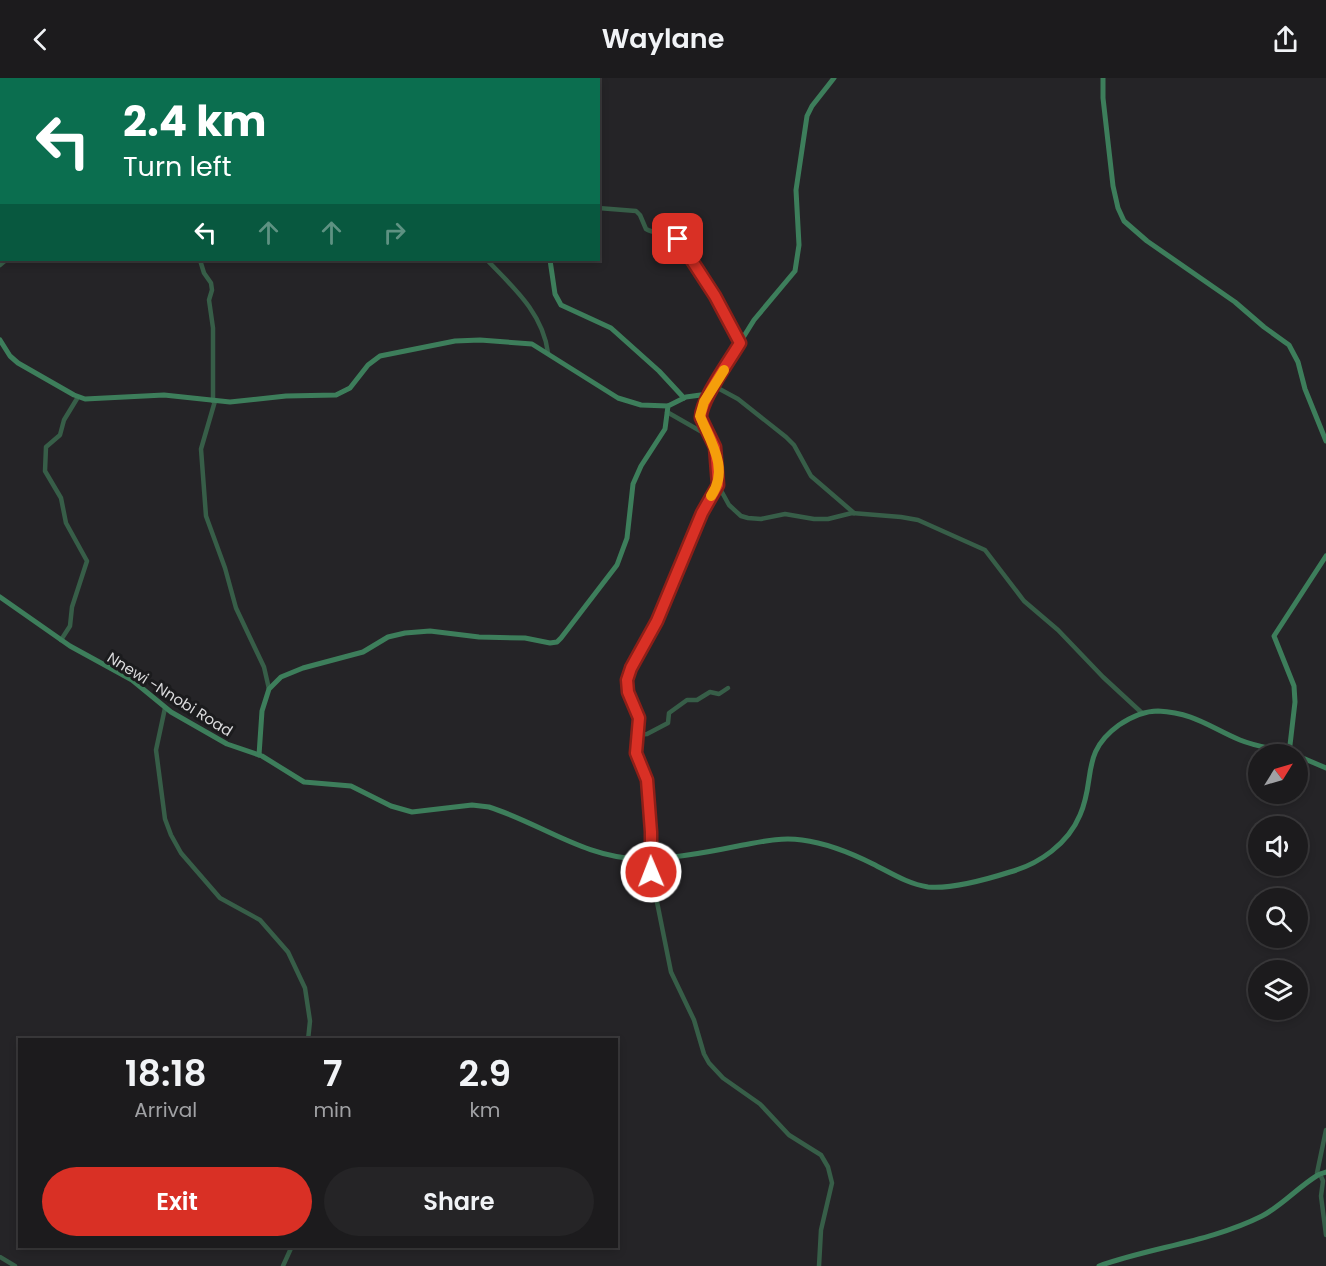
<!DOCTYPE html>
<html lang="en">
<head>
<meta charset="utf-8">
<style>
	:root { --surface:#1c1b1d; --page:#252426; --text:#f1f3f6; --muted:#a0a1a4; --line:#3a393b; --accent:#d93025 }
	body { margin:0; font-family:Poppins,sans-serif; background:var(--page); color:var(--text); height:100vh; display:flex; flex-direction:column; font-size:22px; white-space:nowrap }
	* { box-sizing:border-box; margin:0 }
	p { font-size:20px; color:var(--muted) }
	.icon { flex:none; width:33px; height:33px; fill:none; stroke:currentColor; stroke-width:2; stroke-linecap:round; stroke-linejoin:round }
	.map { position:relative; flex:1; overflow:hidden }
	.sheet { position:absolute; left:18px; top:960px; width:600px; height:210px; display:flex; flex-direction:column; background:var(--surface); border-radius:0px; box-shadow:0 3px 9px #0003,0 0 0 2px var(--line) }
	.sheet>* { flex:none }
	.top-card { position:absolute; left:0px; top:0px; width:600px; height:183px; box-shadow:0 3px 9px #0003,0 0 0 2px var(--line); background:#0b6e4f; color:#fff; overflow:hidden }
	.needle { width:39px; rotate:53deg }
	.tools { position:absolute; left:1248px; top:666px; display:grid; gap:12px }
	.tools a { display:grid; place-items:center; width:60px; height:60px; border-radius:50%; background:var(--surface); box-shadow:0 3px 9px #0003,0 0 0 2px var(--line); font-size:30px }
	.pin { position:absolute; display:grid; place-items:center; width:51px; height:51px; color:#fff; margin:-26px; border-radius:12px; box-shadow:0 3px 9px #0006 }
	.me { position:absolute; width:66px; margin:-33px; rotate:359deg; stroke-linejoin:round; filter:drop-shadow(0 0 4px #0008) }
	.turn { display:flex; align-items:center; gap:21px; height:126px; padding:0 24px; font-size:27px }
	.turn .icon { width:78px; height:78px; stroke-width:2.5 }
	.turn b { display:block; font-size:42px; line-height:51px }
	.lanes { display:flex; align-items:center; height:57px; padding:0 24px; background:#0003; justify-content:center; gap:30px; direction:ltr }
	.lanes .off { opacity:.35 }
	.eta { display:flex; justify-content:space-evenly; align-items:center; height:102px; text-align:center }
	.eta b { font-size:36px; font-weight:600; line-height:42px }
	.button { display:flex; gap:12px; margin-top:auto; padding:12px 24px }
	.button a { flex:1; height:69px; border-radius:36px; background:var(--accent); color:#fff; font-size:24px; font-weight:600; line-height:69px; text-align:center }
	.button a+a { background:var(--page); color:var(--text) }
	header { display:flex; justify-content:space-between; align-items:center; height:78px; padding:0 24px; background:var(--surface); font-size:27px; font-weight:600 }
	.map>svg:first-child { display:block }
</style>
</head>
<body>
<header><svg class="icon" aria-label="back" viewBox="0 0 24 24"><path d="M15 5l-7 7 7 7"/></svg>Waylane<svg class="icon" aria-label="share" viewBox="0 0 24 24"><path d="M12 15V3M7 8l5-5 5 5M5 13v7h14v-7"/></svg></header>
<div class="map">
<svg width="1326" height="1188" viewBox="0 0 1326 1188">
	<rect width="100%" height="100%" fill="#252427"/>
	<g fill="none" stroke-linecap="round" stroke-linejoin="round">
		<g stroke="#375e48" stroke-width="4.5">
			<path d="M 155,0 L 155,2"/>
			<path d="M 344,0 L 344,2"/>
			<path d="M 411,0 L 412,2"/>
			<path d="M 598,130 L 636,133 L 640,137 L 646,151 C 656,157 669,154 678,161 L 715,218 L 740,265"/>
			<path d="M 200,182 L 204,195 L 211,205 L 212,212 L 209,222 L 213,250 L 213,323"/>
			<path d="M 487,182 C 513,209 543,235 548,275"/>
			<path d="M 0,187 L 6,182"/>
			<path d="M 714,308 L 738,321 L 786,359 L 794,367 L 811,398 L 854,435"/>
			<path d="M 708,316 L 700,338 L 715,370 L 718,407 L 696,447 L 657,543 L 631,590 L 627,602 L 628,614 L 639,640 L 636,675 L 647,702 L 651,754 L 651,794 L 671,894 L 694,942 L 704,976 L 709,985 L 723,1000 L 760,1026 L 789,1057 L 821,1077 L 828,1089 L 832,1105 L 821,1152 L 819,1188"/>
			<path d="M 215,323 L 201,371 L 206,438 L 225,490 L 236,530 L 264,589 L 269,611"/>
			<path d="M 667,334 L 709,358"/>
			<path d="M 718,407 L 729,427 L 741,438 L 748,440 L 761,441 L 785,436 L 814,441 L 828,441 L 852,435 L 901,439 L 918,442 L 985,472 L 1024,523 L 1058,552 L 1103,599 L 1142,635"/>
			<path d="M 61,562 L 70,548 L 72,529 L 87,483 L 66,445 L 61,420 L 45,393 L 46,369 L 60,357 L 64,342 L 78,319"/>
			<path d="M 165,630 L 156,672 L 165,741 L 171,757 L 181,775 L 220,820 L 260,842 L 288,874 L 305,910 L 310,943 L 308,962"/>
			<path d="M 638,657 L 647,656 L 668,645 L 669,635 L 687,622 L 697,622 L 710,614 L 719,616 L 728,610"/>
			<path d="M 1317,1095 L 1326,1052"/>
			<path d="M 1320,1096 L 1323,1103 L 1321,1118 L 1326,1157"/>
			<path d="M 0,1179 L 15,1188"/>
			<path d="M 283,1188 L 292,1168"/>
		</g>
		<g stroke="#3d7e5b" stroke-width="5">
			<path d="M 1103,0 L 1103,20 L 1113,108 L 1118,130 L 1124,143 L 1147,163 L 1235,224 L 1264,249 L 1289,267 L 1298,284 L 1305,311 L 1326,363"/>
			<path d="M 51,2 L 52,0"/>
			<path d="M 550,2 L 550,0"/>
			<path d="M 0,61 L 2,60"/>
			<path d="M 550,182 L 555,216 L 561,227 L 611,250 L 659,293 L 684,320"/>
			<path d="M 0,262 L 10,278 L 18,285 L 74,317 L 85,321 L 164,317 L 230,324 L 286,318 L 336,317 L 350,310 L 368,287 L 380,278 L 455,263 L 480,262 L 532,266 L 618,320 L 641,327 L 668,328"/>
			<path d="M 0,519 L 70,568 L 132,602 L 171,634 L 227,666 L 262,678 L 304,704 L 351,708 L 391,728 L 412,734 L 472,727 L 489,729 C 540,745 586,781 642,781 C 671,781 709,774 738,768 C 761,764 779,759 802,762 C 826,765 851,775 873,786 C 891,795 908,806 928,809 C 951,811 988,801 1010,794 C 1039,786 1068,766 1080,737 C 1096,701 1080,675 1119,647 C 1131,639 1143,633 1158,633 C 1195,635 1209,649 1240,662 C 1257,669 1276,671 1294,676"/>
			<path d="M 1286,674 L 1290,667 L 1295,624 L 1294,608 L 1274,558 L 1326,478"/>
			<path d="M 259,677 L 262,633 L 269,611 L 281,599 L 303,590 L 363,574 L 388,559 L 405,555 L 430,553 L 479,559 L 525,560 L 550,565 L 557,564 L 561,560 L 617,487 L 627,460 L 633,406 L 641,388 L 665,351 L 668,328 L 686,319 L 708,316 L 754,242 L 795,193 L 799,167 L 796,112 L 807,38 L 812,28 L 834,0"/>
			<path d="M 1298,678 L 1326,690"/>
			<path d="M 1320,1096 L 1326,1094"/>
			<path d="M 1099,1188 C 1152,1169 1210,1164 1262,1138 C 1283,1127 1298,1109 1318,1097"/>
		</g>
	</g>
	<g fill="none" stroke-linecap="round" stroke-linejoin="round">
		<defs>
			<path id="route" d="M 651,794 L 651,754 L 647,702 L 636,675 L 639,640 L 628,614 L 627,602 L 631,590 L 657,543 L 702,435 L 718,407 L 715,369 L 701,340 C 700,323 730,282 740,265 L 715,218 L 678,161"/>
		</defs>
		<use href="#route" stroke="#8d1f18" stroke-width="15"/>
		<use href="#route" stroke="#d93025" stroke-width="10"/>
		<path stroke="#f59e0b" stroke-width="10" d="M 711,418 C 730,391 710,363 700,338 L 704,324 L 724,292"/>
	</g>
	<g text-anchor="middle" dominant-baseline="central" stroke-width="6" stroke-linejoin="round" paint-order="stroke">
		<g font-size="15" fill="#dadadc" stroke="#1b1b1d">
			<text transform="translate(170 616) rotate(32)">Nnewi -Nnobi Road</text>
		</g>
	</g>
</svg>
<div class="tools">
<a><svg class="needle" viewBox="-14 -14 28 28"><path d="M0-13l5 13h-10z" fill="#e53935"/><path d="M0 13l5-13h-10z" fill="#a0a1a4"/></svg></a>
<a><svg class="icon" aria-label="sound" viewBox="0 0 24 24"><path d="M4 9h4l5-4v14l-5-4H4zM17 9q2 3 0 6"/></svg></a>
<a><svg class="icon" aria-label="search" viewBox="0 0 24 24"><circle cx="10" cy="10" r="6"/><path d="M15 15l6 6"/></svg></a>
<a><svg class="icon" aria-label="layers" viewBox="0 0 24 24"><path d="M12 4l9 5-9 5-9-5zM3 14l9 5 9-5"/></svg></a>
</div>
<div class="pin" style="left:678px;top:161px;background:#d93025"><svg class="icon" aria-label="arrive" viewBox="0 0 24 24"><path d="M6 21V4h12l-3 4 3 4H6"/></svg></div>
<svg class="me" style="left:651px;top:794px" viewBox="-20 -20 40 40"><circle r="17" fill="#d93025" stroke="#fff" stroke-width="3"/><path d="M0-11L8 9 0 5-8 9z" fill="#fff"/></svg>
<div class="top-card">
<div class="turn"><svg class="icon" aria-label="left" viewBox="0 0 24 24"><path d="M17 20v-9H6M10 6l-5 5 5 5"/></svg><div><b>2.4 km</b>Turn left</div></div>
<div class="lanes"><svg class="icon" aria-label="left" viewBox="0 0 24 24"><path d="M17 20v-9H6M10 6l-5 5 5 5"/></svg><svg class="icon off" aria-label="ahead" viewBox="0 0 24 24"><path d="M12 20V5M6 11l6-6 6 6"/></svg><svg class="icon off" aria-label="ahead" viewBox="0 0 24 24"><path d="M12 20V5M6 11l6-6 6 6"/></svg><svg class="icon off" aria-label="right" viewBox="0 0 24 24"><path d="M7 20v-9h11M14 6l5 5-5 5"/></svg></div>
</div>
<section class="sheet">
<div class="eta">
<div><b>18:18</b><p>Arrival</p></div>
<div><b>7</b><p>min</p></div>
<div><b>2.9</b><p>km</p></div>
</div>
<div class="button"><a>Exit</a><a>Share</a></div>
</section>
</div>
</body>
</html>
